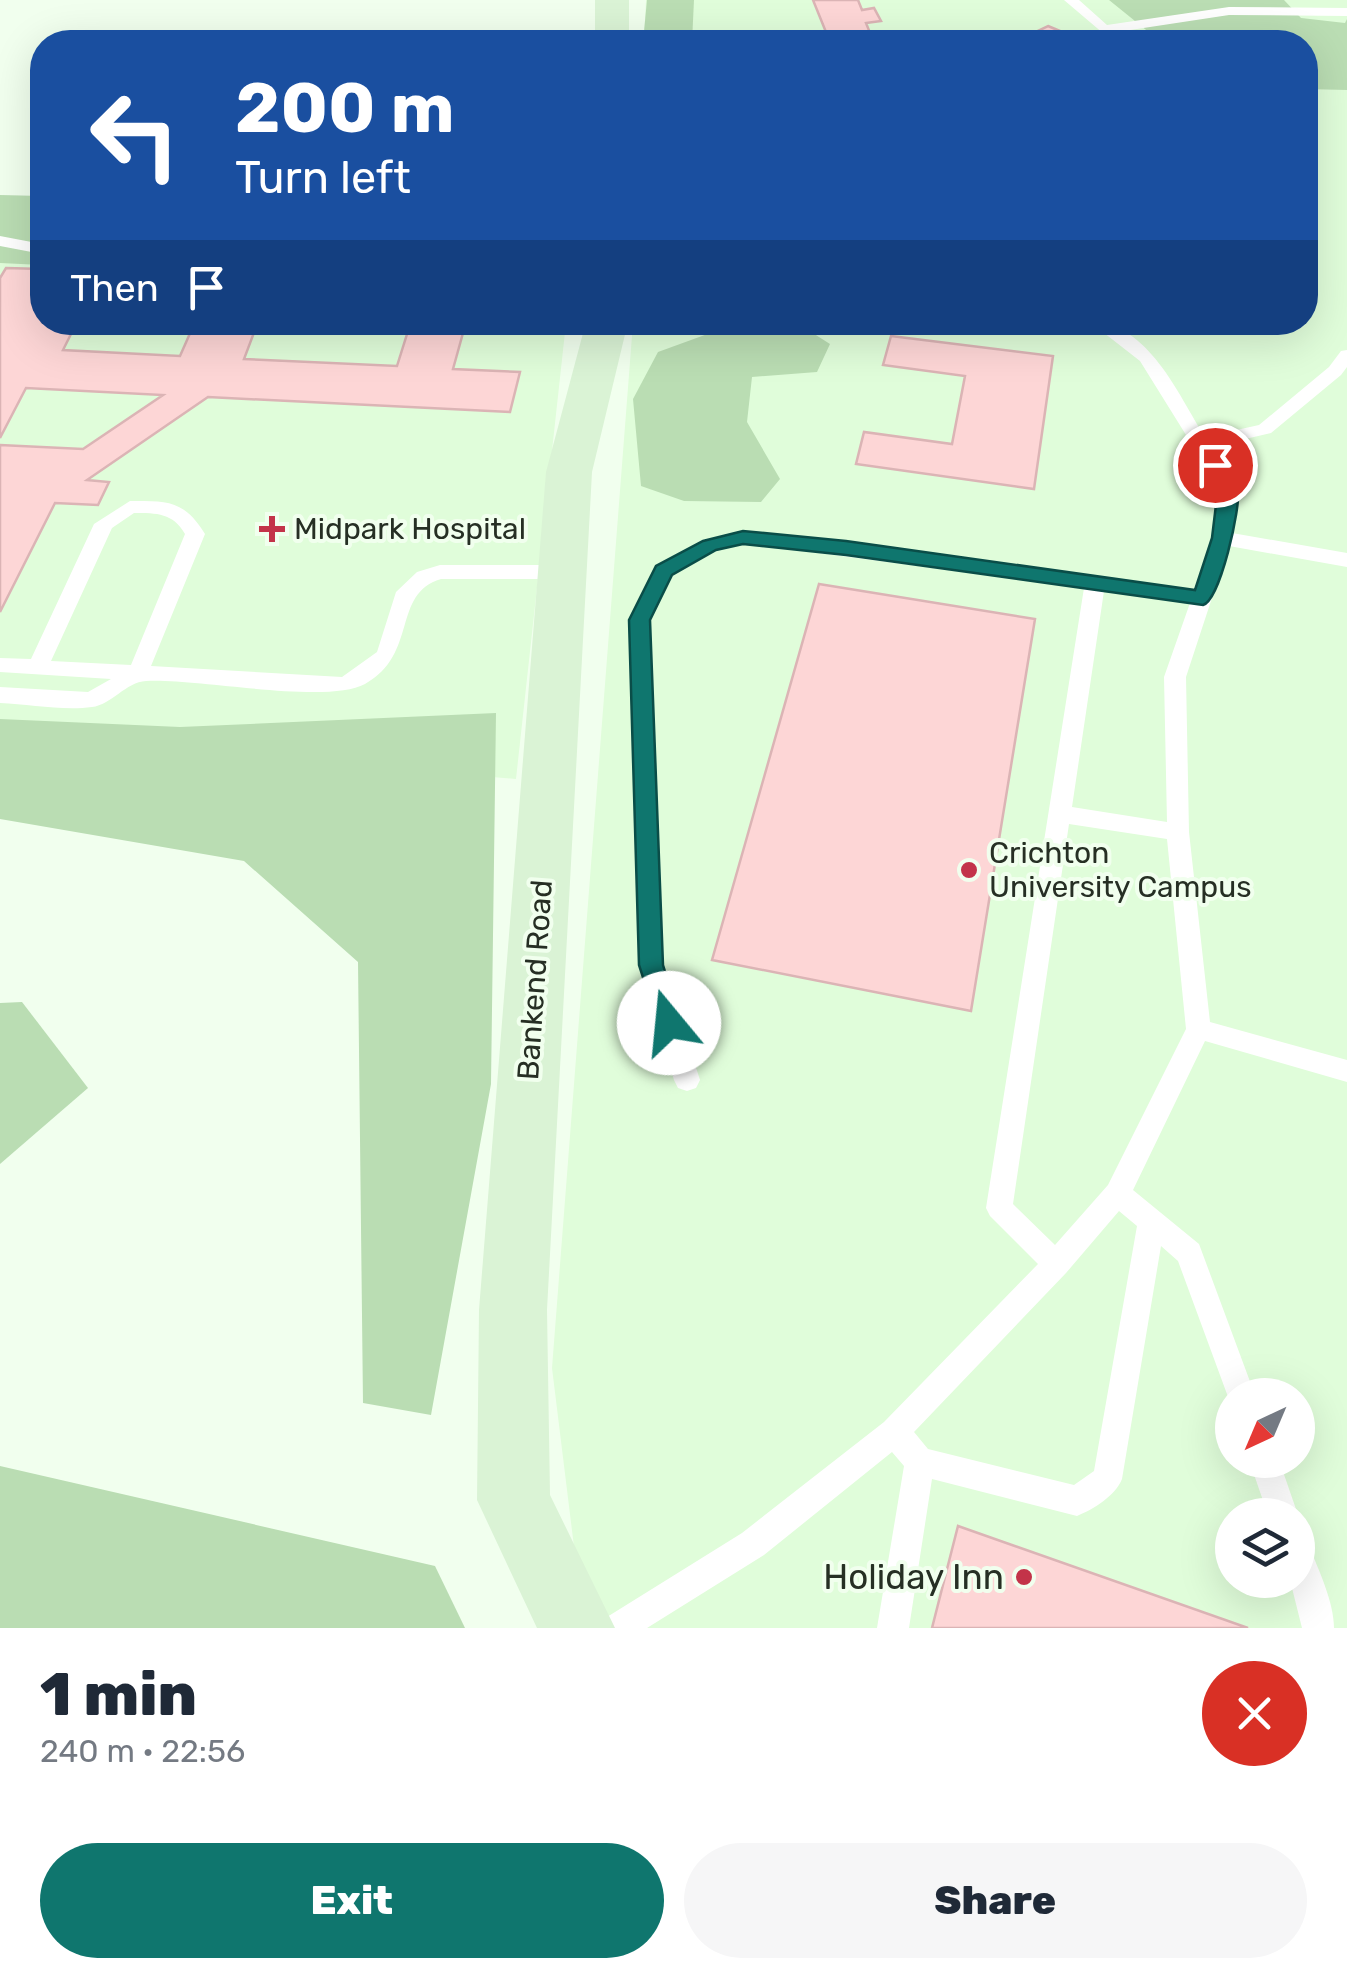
<!DOCTYPE html>
<html lang="en">
<head>
<meta charset="utf-8">
<style>
	:root { --surface:#fff; --page:#f6f6f7; --text:#1f2937; --muted:#747a83; --accent:#0f766e }
	body { margin:0; font-family:Rubik,sans-serif; background:var(--page); color:var(--text); height:100vh; display:flex; flex-direction:column; font-size:38px; white-space:nowrap }
	* { box-sizing:border-box; margin:0 }
	p { font-size:32px; color:var(--muted) }
	.icon { flex:none; width:55px; height:55px; fill:none; stroke:currentColor; stroke-width:2; stroke-linecap:round; stroke-linejoin:round }
	.map { position:relative; height:1628px; overflow:hidden }
	.details { display:flex; flex-direction:column; background:var(--surface); flex:1 }
	.details>* { flex:none }
	.hud { position:absolute; left:30px; top:30px; width:1288px; height:305px; border-radius:40px; box-shadow:0 10px 40px #0002; background:#1a4fa0; color:#fff; overflow:hidden }
	.needle { width:65px; rotate:224deg }
	.buttons { position:absolute; left:1215px; top:1378px; display:grid; gap:20px }
	.buttons a { display:grid; place-items:center; width:100px; height:100px; border-radius:50%; background:var(--surface); box-shadow:0 10px 40px #0002; font-size:50px }
	.pin { position:absolute; display:grid; place-items:center; width:85px; height:85px; color:#fff; margin:-42px; border:5px solid #fff; border-radius:50%; box-shadow:0 2px 10px #0007 }
	.me { position:absolute; width:110px; margin:-55px; rotate:343deg; stroke-linejoin:round; filter:drop-shadow(0 0 8px #0008) }
	.turn { display:flex; align-items:center; gap:35px; height:210px; padding:0 40px; font-size:45px }
	.turn .icon { width:130px; height:130px; stroke-width:2.5 }
	.turn b { display:block; font-size:70px; line-height:85px }
	.then { display:flex; align-items:center; height:95px; padding:0 40px; background:#0003; gap:20px; font-size:38px }
	.round { display:grid; place-items:center; flex:none; width:105px; height:105px; border-radius:52px; background:var(--page) }
	.overview { display:flex; align-items:center; justify-content:space-between; height:170px; padding:0 40px }
	h1 { font-size:60px; font-weight:800; line-height:75px }
	.cta { display:flex; gap:20px; margin-top:auto; padding:20px 40px }
	.cta a { flex:1; height:115px; border-radius:60px; background:var(--accent); color:#fff; font-size:40px; font-weight:800; line-height:115px; text-align:center }
	.cta a+a { background:var(--page); color:var(--text) }
	.map>svg:first-child { display:block }
</style>
</head>
<body>
<div class="map">
<svg width="1347" height="1628" viewBox="0 0 1347 1628">
	<rect width="100%" height="100%" fill="#f1ffee"/>
	<g fill="#e0fdda" fill-rule="evenodd">
		<path d="M 646,0 L 1347,0 L 1347,1628 L 584,1628 L 552,1368 L 633,323 L 1305,322 L 1305,42 L 644,42 ZM 1232,1395 L 1298,1395 L 1298,1460 L 1232,1460 ZM 1232,1515 L 1298,1515 L 1298,1580 L 1232,1580 Z"/>
		<path d="M 0,197 L 42,198 L 42,322 L 566,323 L 516,779 L 0,736 Z"/>
	</g>
	<g fill="#baddb3">
		<path d="M 647,0 L 694,0 L 692,42 L 643,42 Z"/>
		<path d="M 1109,0 L 1284,0 L 1301,18 L 1345,23 L 1347,19 L 1347,90 L 1305,89 L 1305,42 L 1161,42 Z"/>
		<path d="M 0,195 L 42,196 L 42,265 L 0,263 Z"/>
		<path d="M 774,323 L 797,323 L 830,344 L 817,372 L 752,377 L 747,422 L 780,479 L 761,502 L 684,501 L 641,486 L 633,399 L 658,352 L 724,328 Z"/>
		<path d="M 496,713 L 491,1084 L 431,1415 L 363,1403 L 358,962 L 244,861 L 0,819 L 0,719 L 180,727 Z"/>
		<path d="M 22,1002 L 88,1088 L 0,1164 L 0,1003 Z"/>
		<path d="M 0,1466 L 435,1566 L 465,1628 L 0,1628 Z"/>
	</g>
	<g fill="#fdd6d6" stroke="#dbb4b5" stroke-width="2.5">
		<path d="M 813,0 L 858,0 L 862,10 L 874,8 L 881,21 L 866,23 L 870,33 L 913,42 L 830,42 Z"/>
		<path d="M 1048,26 L 1079,39 L 1071,42 L 985,42 L 1004,33 L 1019,40 Z"/>
		<path d="M 6,268 L 42,269 L 42,322 L 77,322 L 63,350 L 180,356 L 195,322 L 258,322 L 244,359 L 397,366 L 408,331 L 463,333 L 453,369 L 520,372 L 510,412 L 208,397 L 87,480 L 109,482 L 98,505 L 55,503 L 0,612 L 0,445 L 83,449 L 163,395 L 26,388 L 0,438 L 0,278 Z"/>
		<path d="M 891,336 L 1053,356 L 1034,489 L 856,464 L 864,432 L 952,444 L 965,376 L 883,365 Z"/>
		<path d="M 819,584 L 1035,619 L 971,1011 L 712,960 Z"/>
		<path d="M 958,1526 L 1248,1628 L 932,1628 Z"/>
	</g>
	<g fill="none" stroke-linecap="round" stroke-linejoin="round">
		<g fill="#fff" fill-rule="evenodd">
			<path d="M 1064,0 L 1079,0 L 1107,25 L 1229,7 L 1347,8 L 1347,16 L 1229,15 L 1104,34 Z"/>
			<path d="M 0,236 L 42,244 L 42,254 L 0,246 Z"/>
			<path d="M 1090,322 C 1148,322 1178,394 1205,437 L 1259,425 L 1329,367 L 1341,351 L 1347,350 L 1347,367 L 1341,375 L 1271,433 L 1211,447 L 1237,488 L 1232,533 L 1347,553 L 1347,567 L 1229,546 L 1186,677 L 1189,832 L 1210,1022 L 1347,1060 L 1347,1082 L 1205,1041 L 1133,1190 L 1199,1244 L 1255,1395 L 1232,1395 L 1231,1405 L 1178,1261 L 1161,1246 L 1122,1479 C 1115,1496 1094,1509 1077,1516 L 932,1479 L 909,1628 L 877,1628 L 904,1466 L 892,1452 L 764,1555 L 647,1628 L 602,1628 L 607,1617 L 742,1533 L 884,1422 L 1038,1264 L 990,1216 L 986,1208 L 1084,588 L 743,543 L 716,550 L 672,575 L 650,620 L 663,965 L 700,1080 L 696,1088 L 687,1091 L 678,1088 L 674,1080 L 639,965 L 630,620 L 657,566 L 703,540 L 743,531 L 1194,590 L 1212,538 L 1219,488 L 1140,361 ZM 1104,591 L 1190,603 L 1164,677 L 1167,822 L 1072,807 ZM 1069,824 L 1167,839 L 1186,1029 L 1108,1185 L 1055,1245 L 1013,1204 ZM 1119,1211 L 1137,1226 L 1094,1471 L 1074,1485 L 928,1449 L 914,1432 L 1066,1273 Z"/>
			<path d="M 130,501 C 168,501 184,500 205,534 L 151,666 L 342,677 L 377,652 L 396,592 L 417,572 L 440,565 L 563,565 L 573,572 L 563,579 L 441,579 C 391,594 419,654 365,684 C 326,705 198,678 146,681 C 126,682 111,705 92,707 C 63,711 29,704 0,703 L 0,687 L 88,692 L 111,679 L 0,672 L 0,658 L 31,659 L 94,524 ZM 134,513 C 157,513 173,513 185,534 L 131,665 L 51,661 L 112,528 Z"/>
			<path d="M 1249,1460 L 1279,1460 L 1298,1515 L 1298,1516 L 1268,1515 Z"/>
			<path d="M 1298,1542 L 1309,1546 C 1319,1571 1334,1602 1334,1628 L 1302,1628 L 1290,1580 L 1298,1580 Z"/>
		</g>
		<g fill="#daf3d5" fill-rule="evenodd">
			<rect x="595" y="0" width="34" height="42"/>
			<path d="M 586,322 L 628,322 L 592,472 L 547,1310 L 550,1495 L 615,1628 L 537,1628 L 477,1500 L 479,1310 L 546,472 Z"/>
		</g>
	</g>
	<path fill="#0f766e" stroke="#0a4d48" stroke-width="2.5" d="M 1215,459 L 1221,461 C 1226,468 1236,480 1238,488 C 1241,508 1220,600 1203,605 L 846,555 L 743,544 L 716,550 L 672,575 L 650,620 L 663,965 L 681,1023 L 678,1030 L 669,1033 L 660,1030 L 639,965 L 629,620 L 656,566 L 703,541 L 743,531 L 846,541 L 1195,590 L 1212,538 L 1218,488 L 1205,465 Z"/>
	<g fill="#c33349" stroke="#f1ffee" stroke-width="4">
		<path d="M267 514h10v10h10v10h-10v10h-10v-10h-10v-10h10z"/>
		<circle cx="969" cy="870" r="10"/>
		<circle cx="1024" cy="1577" r="10"/>
	</g>
	<g text-anchor="middle" dominant-baseline="central" stroke-width="8" stroke-linejoin="round" paint-order="stroke">
		<g font-size="30" fill="#262f24" stroke="#f1ffee" text-anchor="start">
			<text x="294" y="529">Midpark Hospital</text>
			<text x="989" y="853">Crichton<tspan x="989" dy="34">University Campus</tspan></text>
		</g>
		<g font-size="30" fill="#262f24" stroke="#f1ffee">
			<text transform="translate(535 980) rotate(-86)">Bankend Road</text>
		</g>
		<g font-size="35" fill="#262f24" stroke="#f1ffee" text-anchor="end">
			<text x="1004" y="1577">Holiday Inn</text>
		</g>
	</g>
</svg>
<div class="buttons">
<a><svg class="needle" viewBox="-14 -14 28 28"><path d="M0-13l5 13h-10z" fill="#e53935"/><path d="M0 13l5-13h-10z" fill="#747a83"/></svg></a>
<a><svg class="icon" aria-label="layers" viewBox="0 0 24 24"><path d="M12 4l9 5-9 5-9-5zM3 14l9 5 9-5"/></svg></a>
</div>
<div class="pin" style="left:1215px;top:465px;background:#d93025"><svg class="icon" aria-label="arrive" viewBox="0 0 24 24"><path d="M6 21V4h12l-3 4 3 4H6"/></svg></div>
<svg class="me" style="left:669px;top:1023px" viewBox="-20 -20 40 40"><circle r="19" fill="#fff"/><path d="M0-13L10 11 0 6-10 11z" fill="#0f766e"/></svg>
<div class="hud">
<div class="turn"><svg class="icon" aria-label="left" viewBox="0 0 24 24"><path d="M17 20v-9H6M10 6l-5 5 5 5"/></svg><div><b>200 m</b>Turn left</div></div>
<div class="then">Then<svg class="icon" aria-label="arrive" viewBox="0 0 24 24"><path d="M6 21V4h12l-3 4 3 4H6"/></svg></div>
</div>
</div>
<section class="details">
<div class="overview"><div><h1>1 min</h1><p>240 m · 22:56</p></div><a class="round" style="background:#d93025;color:#fff"><svg class="icon" aria-label="close" viewBox="0 0 24 24"><path d="M6 6l12 12M18 6L6 18"/></svg></a></div>
<div class="cta"><a>Exit</a><a>Share</a></div>
</section>
</body>
</html>
